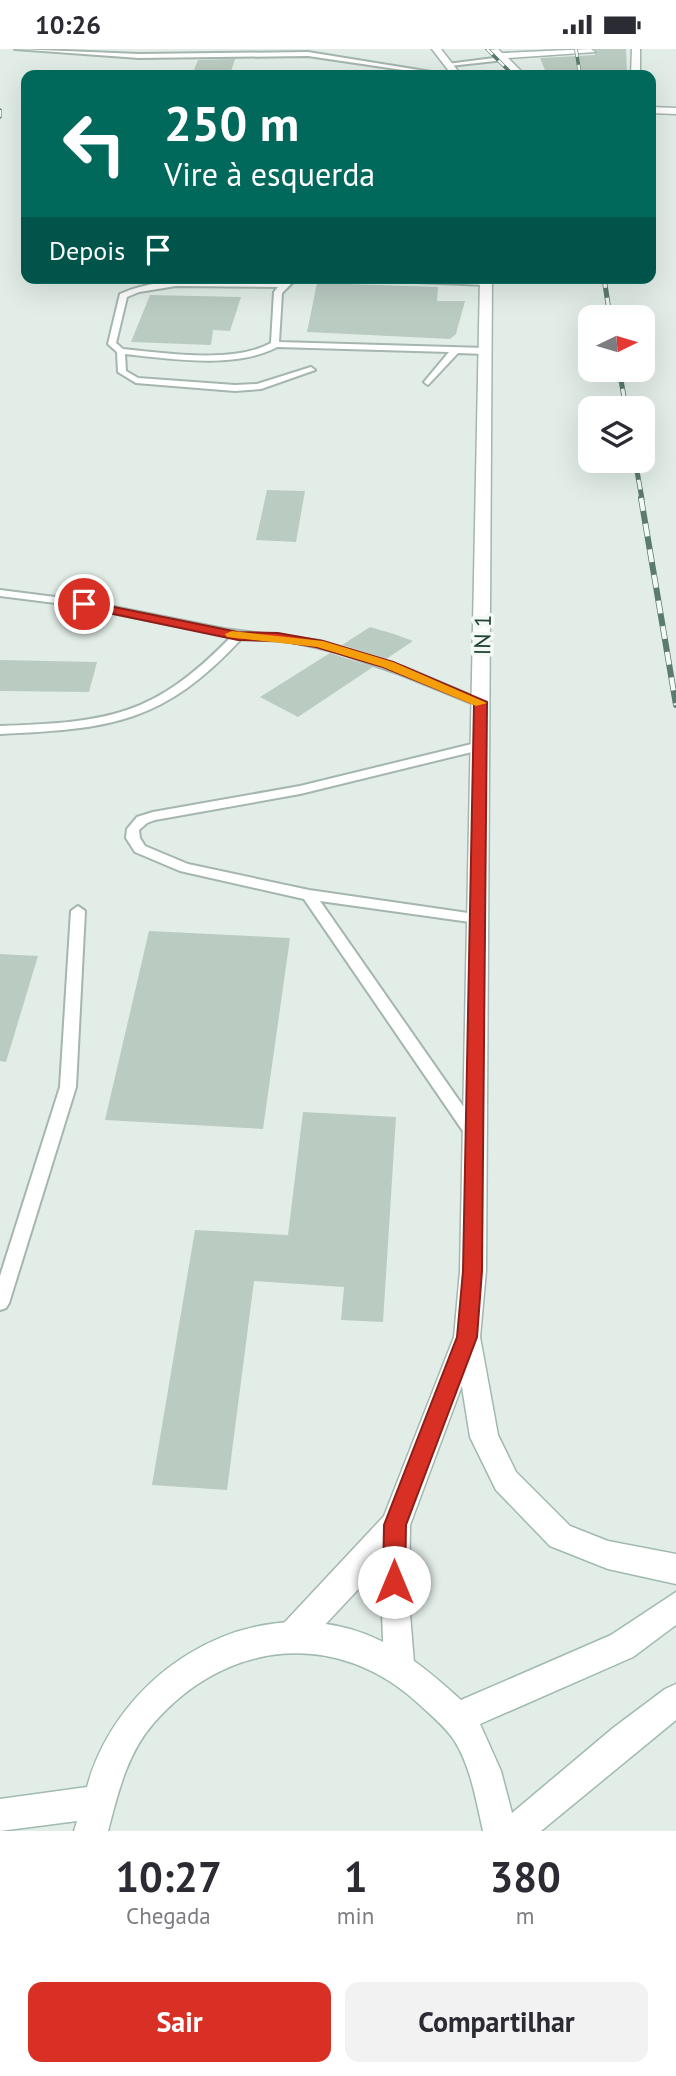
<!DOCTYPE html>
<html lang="pt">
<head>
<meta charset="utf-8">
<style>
	:root { --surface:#fff; --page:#f2f2f3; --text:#2b2b33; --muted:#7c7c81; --accent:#d93025 }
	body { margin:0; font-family:"PT Sans",sans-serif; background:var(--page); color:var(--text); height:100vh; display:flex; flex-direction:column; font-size:26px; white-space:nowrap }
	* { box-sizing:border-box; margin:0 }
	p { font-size:23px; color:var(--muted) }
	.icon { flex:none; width:38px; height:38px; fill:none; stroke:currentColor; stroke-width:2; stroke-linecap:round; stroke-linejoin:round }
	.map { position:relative; height:1782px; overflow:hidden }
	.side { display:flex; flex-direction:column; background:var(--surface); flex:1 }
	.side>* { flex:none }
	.hud { position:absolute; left:21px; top:21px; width:635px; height:214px; border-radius:14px; box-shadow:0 7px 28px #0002; background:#00695c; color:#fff; overflow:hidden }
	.needle { width:46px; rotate:85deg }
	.fabs { position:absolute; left:578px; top:256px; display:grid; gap:14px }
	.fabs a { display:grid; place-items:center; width:77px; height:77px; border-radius:14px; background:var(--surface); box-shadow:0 7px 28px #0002; font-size:35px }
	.pin { position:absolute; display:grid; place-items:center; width:60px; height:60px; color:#fff; margin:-30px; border:4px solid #fff; border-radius:50%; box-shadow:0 2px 7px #0007 }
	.me { position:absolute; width:77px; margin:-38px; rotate:0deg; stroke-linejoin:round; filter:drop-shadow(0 0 5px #0008) }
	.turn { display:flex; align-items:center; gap:24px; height:147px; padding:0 28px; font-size:32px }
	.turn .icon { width:91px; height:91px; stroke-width:2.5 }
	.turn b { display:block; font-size:49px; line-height:60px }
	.then { display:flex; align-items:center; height:66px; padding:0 28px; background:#0003; gap:14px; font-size:26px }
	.eta { display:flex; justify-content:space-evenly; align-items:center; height:119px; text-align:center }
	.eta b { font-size:42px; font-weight:700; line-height:49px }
	.button { display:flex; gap:14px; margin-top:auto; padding:14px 28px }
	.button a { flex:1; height:80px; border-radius:14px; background:var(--accent); color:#fff; font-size:28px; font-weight:700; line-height:80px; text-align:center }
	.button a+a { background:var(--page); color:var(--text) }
	.status { display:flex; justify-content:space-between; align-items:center; height:49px; padding:0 35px; background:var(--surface); direction:ltr }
	.status svg { height:19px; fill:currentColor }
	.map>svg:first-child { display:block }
</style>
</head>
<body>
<div class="status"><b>10:26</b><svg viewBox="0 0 49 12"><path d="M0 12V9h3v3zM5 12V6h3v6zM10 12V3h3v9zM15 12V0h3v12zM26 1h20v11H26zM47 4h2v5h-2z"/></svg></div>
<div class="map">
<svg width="676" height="1782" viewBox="0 0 676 1782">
	<rect width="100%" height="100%" fill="#e2ede7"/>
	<g fill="#bacbc2">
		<path d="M 595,0 L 626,0 L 627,26 L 547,26 L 540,9 L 595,6 Z"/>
		<path d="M 235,10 L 231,22 L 224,26 L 197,26 L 194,21 L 198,11 Z"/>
		<path d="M 317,234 L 438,238 L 437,252 L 465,252 L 456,285 L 450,290 L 307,283 Z"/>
		<path d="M 150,246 L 241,248 L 230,282 L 213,281 L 211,296 L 131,293 Z"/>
		<path d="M 267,441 L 305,442 L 296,493 L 256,491 Z"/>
		<path d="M 370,578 L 394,585 L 413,592 L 386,610 L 342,596 Z"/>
		<path d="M 330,604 L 373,618 L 298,668 L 260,648 Z"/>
		<path d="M 0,611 L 97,613 L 89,643 L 0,642 Z"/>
		<path d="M 149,882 L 290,889 L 263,1080 L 105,1071 Z"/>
		<path d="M 0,905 L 38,907 L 6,1013 L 0,1012 Z"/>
		<path d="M 303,1063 L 396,1068 L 383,1273 L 341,1271 L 344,1238 L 254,1232 L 227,1441 L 152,1436 L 195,1181 L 288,1186 Z"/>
	</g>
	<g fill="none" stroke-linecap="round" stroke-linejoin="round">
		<defs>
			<g id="service">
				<path d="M 15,0 L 139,5 L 308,3 L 450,26 L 437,26 L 308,7 L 139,9 Z"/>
				<path d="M 502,8 L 504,11 L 450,17 L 447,15 Z"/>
				<path d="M 192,23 L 194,26 L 174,26 Z"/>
				<path d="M 232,24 L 235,26 L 227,26 L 228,25 Z"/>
				<path d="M 288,229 L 297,229 L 282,244 L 279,293 L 485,299 L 489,302 L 485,305 L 458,304 L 428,336 L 424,333 L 449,303 L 277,298 C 236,320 170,310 125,305 L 126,322 L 138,329 L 235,336 L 257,335 L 311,318 L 315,321 L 261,340 L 235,342 L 136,334 L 118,323 L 117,303 L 108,295 L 120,245 C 169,223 231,232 283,234 ZM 176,237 L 278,238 L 274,243 L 271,294 C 233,315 166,304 123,300 L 116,294 L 127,248 L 139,243 Z"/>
				<path d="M 366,229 L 486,232 L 490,234 L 486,236 L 370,231 Z"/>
				<path d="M 0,541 L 79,551 L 224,580 L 320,592 L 406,619 L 486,653 L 480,657 L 476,656 L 397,624 L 337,603 L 293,593 L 242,589 C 164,674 111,680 0,685 L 0,677 C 109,673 153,668 231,588 L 79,557 L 0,547 Z"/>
				<path d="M 480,693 L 484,694 L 486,697 L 484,700 L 300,745 L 155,771 L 147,774 L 139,781 L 140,789 L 145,797 L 188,815 L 309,841 L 482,866 L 484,869 L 477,874 L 320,852 L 479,1080 L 481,1084 L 479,1088 L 473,1090 L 467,1088 L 304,850 L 180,822 L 135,803 L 126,789 L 127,780 L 137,768 L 153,763 L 300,737 Z"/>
				<path d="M 78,857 L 85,862 L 76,1038 L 9,1254 L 6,1259 L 0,1261 L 0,1227 L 60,1038 L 71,862 Z"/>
			</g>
			<g id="minor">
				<path d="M 498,0 L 502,4 L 591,0 L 595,3 L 508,9 L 525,26 L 515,26 L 490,1 Z"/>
				<path d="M 632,0 L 640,0 L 640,26 L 631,26 Z"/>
				<path d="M 651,58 L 676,59 L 676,65 L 651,64 Z"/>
			</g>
			<g id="tertiary">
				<path d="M 432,0 L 441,0 L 461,26 L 452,26 Z"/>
				<path d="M 480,229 L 492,229 L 486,1222 L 480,1288 L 410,1476 L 409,1552 L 414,1614 L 410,1625 L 399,1629 L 388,1625 L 384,1614 L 380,1517 L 306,1596 L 295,1600 L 284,1596 L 280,1585 L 284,1574 L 384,1467 L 454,1288 L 460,1222 Z"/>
			</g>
			<g id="secondary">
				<path d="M 467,1276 L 476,1280 L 480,1288 L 498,1386 L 516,1423 L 570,1477 L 608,1492 L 676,1505 L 676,1535 L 608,1520 L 550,1497 L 496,1441 L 470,1388 L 454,1288 L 458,1280 Z"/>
				<path d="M 676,1543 L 676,1576 L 633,1608 L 480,1675 L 501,1722 L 512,1764 L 613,1679 L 665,1640 L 676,1635 L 676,1671 L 541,1782 L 483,1782 C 476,1751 471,1718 454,1691 C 445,1678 432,1667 420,1656 C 338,1579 226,1590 153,1675 C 127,1705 118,1744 108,1782 L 74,1782 L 77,1772 L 0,1782 L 0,1750 L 87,1738 C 117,1628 237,1548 350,1580 C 395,1593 428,1621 461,1651 L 611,1586 Z"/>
			</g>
		</defs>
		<use href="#service" stroke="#a4b6ae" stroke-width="4"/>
		<use href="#minor" stroke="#a4b6ae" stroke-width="3"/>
		<use href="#tertiary" stroke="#a4b6ae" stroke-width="3"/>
		<use href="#secondary" stroke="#9fbaae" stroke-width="3"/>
		<use href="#service" fill="#fff" fill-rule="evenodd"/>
		<use href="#minor" fill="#fff" fill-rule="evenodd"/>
		<use href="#tertiary" fill="#fff" fill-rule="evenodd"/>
		<use href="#secondary" fill="#fff" fill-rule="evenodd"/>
		<defs>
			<g id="rail-far2">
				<path d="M 487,0 L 513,26"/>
				<path d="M 576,0 L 580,26"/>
				<path d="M 0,61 L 0,68"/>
			</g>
			<g id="rail-far1">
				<path d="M 604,229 L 610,268"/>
				<path d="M 619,320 L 626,359"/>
				<path d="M 635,411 L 642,450"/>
			</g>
			<path id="rail" d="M 641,449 L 676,656"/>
		</defs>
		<use href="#rail-far2" stroke="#5b7b6f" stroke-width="3.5"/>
		<use href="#rail-far1" stroke="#5b7b6f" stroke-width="5"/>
		<use href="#rail" stroke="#5b7b6f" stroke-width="6"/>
		<use href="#rail-far2" stroke="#f3f9f5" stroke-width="2.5" stroke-dasharray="8" stroke-linecap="butt"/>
		<use href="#rail-far1" stroke="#f3f9f5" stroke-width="3.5" stroke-dasharray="10" stroke-linecap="butt"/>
		<use href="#rail" stroke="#f3f9f5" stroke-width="4.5" stroke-dasharray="13" stroke-linecap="butt"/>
	</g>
	<path fill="#d93025" stroke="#8d1f18" stroke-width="2" d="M 84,552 L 238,583 L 278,584 L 323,592 L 393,613 L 487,653 L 482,1222 L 477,1288 L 406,1476 L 405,1533 L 402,1541 L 394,1544 L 386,1541 L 383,1533 L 384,1476 L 457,1288 L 463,1222 L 474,655 L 383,618 L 316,598 L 278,592 L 238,591 L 80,558 L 78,555 Z"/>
	<path fill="#f59e0b" d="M 232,582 L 323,592 L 393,613 L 487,654 L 476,657 L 383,618 L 317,598 L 227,588 L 225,585 Z"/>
	<g text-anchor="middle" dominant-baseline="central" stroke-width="7" stroke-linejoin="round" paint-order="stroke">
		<g font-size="23" fill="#204034" stroke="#f3f9f5">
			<text transform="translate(482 586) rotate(-89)">IN 1</text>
		</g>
	</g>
</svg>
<div class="fabs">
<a><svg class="needle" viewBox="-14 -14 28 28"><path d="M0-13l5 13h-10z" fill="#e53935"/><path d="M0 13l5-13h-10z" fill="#7c7c81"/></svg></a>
<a><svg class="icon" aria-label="layers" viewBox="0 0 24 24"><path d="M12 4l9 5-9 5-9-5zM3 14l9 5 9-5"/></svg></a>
</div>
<div class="pin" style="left:84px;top:555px;background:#d93025"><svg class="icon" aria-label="arrive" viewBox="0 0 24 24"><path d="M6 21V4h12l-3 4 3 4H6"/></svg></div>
<svg class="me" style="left:394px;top:1533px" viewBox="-20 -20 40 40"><circle r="19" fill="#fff"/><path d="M0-13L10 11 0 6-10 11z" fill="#d93025"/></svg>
<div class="hud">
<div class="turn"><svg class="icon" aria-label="left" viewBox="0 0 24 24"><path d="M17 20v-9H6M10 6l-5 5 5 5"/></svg><div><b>250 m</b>Vire à esquerda</div></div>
<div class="then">Depois<svg class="icon" aria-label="arrive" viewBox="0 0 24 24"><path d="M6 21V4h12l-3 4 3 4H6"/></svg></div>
</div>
</div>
<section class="side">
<div class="eta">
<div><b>10:27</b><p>Chegada</p></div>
<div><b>1</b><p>min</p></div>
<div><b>380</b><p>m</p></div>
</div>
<div class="button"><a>Sair</a><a>Compartilhar</a></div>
</section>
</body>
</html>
